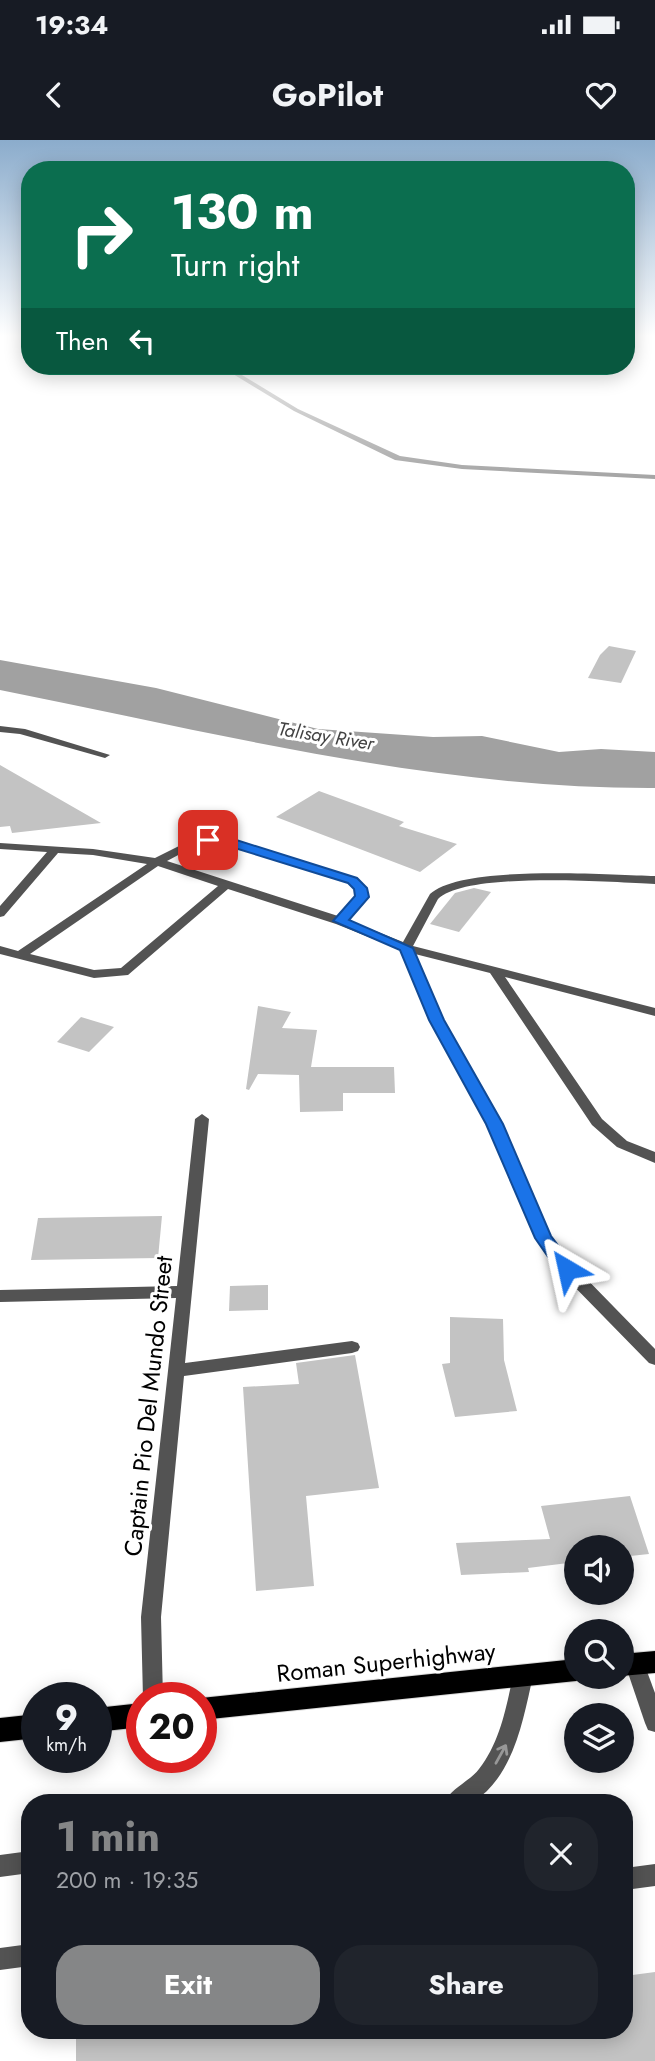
<!DOCTYPE html>
<html lang="en">
<head>
<meta charset="utf-8">
<style>
	:root { --surface:#171b24; --page:#20242c; --text:#f1f3f6; --muted:#9ea1a6; --accent:#858687 }
	body { margin:0; font-family:Jost,sans-serif; background:var(--page); color:var(--text); height:100vh; display:flex; flex-direction:column; font-size:26px; white-space:nowrap }
	* { box-sizing:border-box; margin:0 }
	p { font-size:23px; color:var(--muted) }
	.icon { flex:none; width:38px; height:38px; fill:none; stroke:currentColor; stroke-width:2; stroke-linecap:round; stroke-linejoin:round }
	.map { position:relative; flex:1; overflow:hidden }
	.panel { position:absolute; left:21px; top:1654px; width:612px; height:245px; display:flex; flex-direction:column; background:var(--surface); border-radius:28px; box-shadow:0 4px 18px #0003 }
	.panel>* { flex:none }
	.hud { position:absolute; left:21px; top:21px; width:614px; height:214px; border-radius:28px; box-shadow:0 4px 18px #0003; background:#0b6e4f; color:#fff; overflow:hidden }
	.tools { position:absolute; left:564px; top:1395px; display:grid; gap:14px }
	.tools a { display:grid; place-items:center; width:70px; height:70px; border-radius:50%; background:var(--surface); box-shadow:0 4px 18px #0003; font-size:35px }
	.speed { position:absolute; left:21px; top:1542px; display:flex; gap:14px; font-size:35px; font-weight:700; text-align:center }
	.speed>* { display:grid; place-content:center; width:91px; height:91px; border-radius:50%; background:var(--surface); box-shadow:0 4px 18px #0003; line-height:1 }
	.speed small { font-size:18px; font-weight:400 }
	.speed .limit { border:10px solid #d22; background:#fff; color:#111 }
	.pin { position:absolute; display:grid; place-items:center; width:60px; height:60px; color:#fff; margin:-30px; border-radius:14px; box-shadow:0 4px 10px #0006 }
	.me { position:absolute; width:77px; margin:-38px; rotate:324deg; stroke-linejoin:round; filter:drop-shadow(0 0 5px #0008) }
	.turn { display:flex; align-items:center; gap:24px; height:147px; padding:0 35px; font-size:32px }
	.turn .icon { width:91px; height:91px; stroke-width:2.5 }
	.turn b { display:block; font-size:49px; line-height:60px }
	.then { display:flex; align-items:center; height:66px; padding:0 35px; background:#0003; gap:14px; font-size:26px }
	.round { display:grid; place-items:center; flex:none; width:74px; height:74px; border-radius:28px; background:var(--page) }
	.headline { display:flex; align-items:center; justify-content:space-between; height:119px; padding:0 35px }
	h1 { font-size:42px; font-weight:700; line-height:52px; color:var(--accent) }
	.primary-button { display:flex; gap:14px; margin-top:auto; padding:14px 35px }
	.primary-button a { flex:1; height:80px; border-radius:28px; background:var(--accent); color:#fff; font-size:28px; font-weight:700; line-height:80px; text-align:center }
	.primary-button a+a { background:var(--page); color:var(--text) }
	.status { display:flex; justify-content:space-between; align-items:center; height:49px; padding:0 35px; background:var(--surface); direction:ltr }
	.status svg { height:19px; fill:currentColor }
	header { display:flex; justify-content:space-between; align-items:center; height:91px; padding:0 35px; background:var(--surface); font-size:32px; font-weight:700 }
	.map>svg:first-child { display:block }
</style>
</head>
<body>
<div class="status"><b>19:34</b><svg viewBox="0 0 49 12"><path d="M0 12V9h3v3zM5 12V6h3v6zM10 12V3h3v9zM15 12V0h3v12zM26 1h20v11H26zM47 4h2v5h-2z"/></svg></div>
<header><svg class="icon" aria-label="back" viewBox="0 0 24 24"><path d="M15 5l-7 7 7 7"/></svg>GoPilot<svg class="icon" aria-label="heart" viewBox="0 0 24 24"><path d="M12 20l-8-8c-3-5 5-10 8-4 3-6 11-1 8 4z"/></svg></header>
<div class="map">
<svg width="655" height="1921" viewBox="0 0 655 1921">
	<rect width="100%" height="100%" fill="#fff"/>
	<path fill="#a1a1a1" d="M 0,520 L 156,548 L 318,589 L 433,597 L 482,596 L 559,612 L 601,609 L 655,612 L 655,648 C 434,649 216,593 0,550 Z"/>
	<g fill="#c3c3c3">
		<path d="M 609,506 L 636,511 L 621,543 L 588,538 L 600,515 Z"/>
		<path d="M 0,625 L 101,683 L 12,693 L 10,686 L 0,687 Z"/>
		<path d="M 319,651 L 404,682 L 399,686 L 457,704 L 420,732 L 276,677 Z"/>
		<path d="M 474,748 L 491,752 L 459,792 L 430,784 L 455,753 Z"/>
		<path d="M 258,866 L 291,872 L 282,888 L 317,890 L 311,927 L 394,927 L 395,953 L 343,953 L 343,971 L 300,972 L 299,935 L 258,934 L 249,950 L 246,949 Z"/>
		<path d="M 81,877 L 114,887 L 89,912 L 57,902 Z"/>
		<path d="M 162,1076 L 158,1118 L 31,1120 L 38,1078 Z"/>
		<path d="M 268,1145 L 268,1170 L 229,1171 L 230,1146 Z"/>
		<path d="M 450,1177 L 503,1179 L 504,1220 L 517,1271 L 455,1277 L 442,1224 L 450,1223 Z"/>
		<path d="M 355,1215 L 379,1348 L 306,1356 L 314,1446 L 256,1451 L 243,1247 L 299,1244 L 296,1223 Z"/>
		<path d="M 630,1356 L 649,1414 L 621,1417 L 621,1407 L 576,1407 L 576,1422 L 528,1428 L 529,1432 L 461,1435 L 456,1403 L 550,1399 L 541,1366 Z"/>
		<path d="M 655,1832 L 655,1921 L 76,1921 L 76,1890 L 625,1890 L 625,1836 Z"/>
	</g>
	<g fill="none" stroke-linecap="round" stroke-linejoin="round">
		<defs>
			<g id="primary">
				<path d="M 655,1511 L 655,1533 L 621,1536 L 621,1514 Z"/>
				<path d="M 576,1519 L 576,1536 L 585,1536 L 576,1541 L 201,1580 L 201,1558 Z"/>
				<path d="M 142,1563 L 142,1587 L 96,1592 L 96,1568 Z"/>
				<path d="M 37,1574 L 37,1598 L 0,1602 L 0,1578 Z"/>
			</g>
		</defs>
		<use href="#primary" stroke="#dbdbdb" stroke-width="2"/>
		<g fill="#535353" fill-rule="evenodd">
			<path d="M 0,586 L 25,589 L 110,615 L 105,618 L 20,594 L 0,592 Z"/>
			<path d="M 226,698 L 357,738 L 367,748 L 368,757 L 348,780 L 403,802 L 430,754 C 462,724 609,735 655,736 L 655,744 C 611,742 467,731 438,759 L 413,806 L 655,868 L 655,876 L 505,837 L 602,979 L 627,1001 L 655,1012 L 655,1023 L 617,1007 L 592,985 L 490,833 L 415,814 L 444,880 L 501,984 L 551,1096 L 573,1125 L 655,1209 L 655,1225 L 649,1223 L 561,1133 L 539,1102 L 487,984 L 430,880 L 401,810 L 336,784 L 228,749 L 128,835 L 94,838 L 0,814 L 0,806 L 18,811 L 147,724 L 93,715 L 58,713 L 4,776 L 0,777 L 0,766 L 47,712 L 0,709 L 0,703 L 93,709 L 155,718 L 191,700 ZM 225,704 L 349,742 L 355,749 L 356,756 L 338,776 L 167,721 L 197,705 ZM 158,726 L 218,746 L 121,828 L 94,830 L 30,814 Z"/>
			<path d="M 635,1515 L 642,1518 L 655,1553 L 655,1592 L 648,1590 L 645,1583 L 625,1524 L 628,1518 Z"/>
			<path d="M 523,1527 L 530,1530 L 533,1536 C 523,1580 514,1636 473,1662 L 445,1662 C 450,1649 470,1641 479,1629 C 500,1602 506,1568 513,1536 L 516,1530 Z"/>
			<path d="M 30,1711 L 30,1733 L 0,1737 L 0,1715 Z"/>
			<path d="M 655,1724 L 655,1746 L 625,1750 L 625,1728 Z"/>
			<path d="M 30,1804 L 30,1826 L 0,1830 L 0,1808 Z"/>
		</g>
		<g fill="#535353" fill-rule="evenodd">
			<path d="M 220,226 L 227,226 L 298,269 L 400,316 L 462,325 L 655,335 L 655,339 L 462,329 L 395,320 L 294,271 Z"/>
			<path d="M 202,974 L 209,979 L 185,1223 L 352,1201 L 358,1203 L 360,1207 L 358,1211 L 352,1213 L 184,1236 L 161,1477 L 163,1558 L 143,1558 L 141,1477 L 176,1158 L 0,1162 L 0,1150 L 177,1146 L 195,979 Z"/>
		</g>
		<use href="#primary" fill="#000" fill-rule="evenodd"/>
	</g>
	<defs><path id="oneway-shaft" d="M-6 0H5M1.5-3L5.5 0L1.5 3" fill="none" stroke-width="1.6" stroke-linecap="round" stroke-linejoin="round" transform="scale(1.75)"/></defs>
	<use stroke="#989898" href="#oneway-shaft" transform="translate(501 1614) rotate(-61)"/>
	<linearGradient id="sky" x2="0" y2="1"><stop stop-color="#8baccc"/><stop offset="0.42" stop-color="#fff"/><stop offset="1" stop-color="#fff" stop-opacity="0"/></linearGradient>
	<rect width="655" height="467" fill="url(#sky)"/>
	<path fill="#1a73e8" stroke="#114b97" stroke-width="2" d="M 208,696 L 230,698 L 357,738 L 367,748 L 369,757 L 349,780 L 413,808 L 444,880 L 503,984 L 551,1096 L 576,1129 L 573,1134 L 560,1134 L 535,1098 L 486,984 L 429,880 L 400,810 L 333,781 L 355,756 L 354,749 L 348,743 L 225,705 L 204,703 L 204,697 Z"/>
	<g text-anchor="middle" dominant-baseline="central" stroke-width="6" stroke-linejoin="round" paint-order="stroke">
		<g font-size="19" font-style="italic" fill="#424242" stroke="#fff">
			<text transform="translate(326 596) rotate(9)">Talisay River</text>
		</g>
		<g font-size="24" fill="#000" stroke="#fff">
			<text transform="translate(148 1266) rotate(-84)">Captain Pio Del Mundo Street</text>
			<text transform="translate(386 1522) rotate(-6)">Roman Superhighway</text>
		</g>
	</g>
</svg>
<div class="tools">
<a><svg class="icon" aria-label="sound" viewBox="0 0 24 24"><path d="M4 9h4l5-4v14l-5-4H4zM17 9q2 3 0 6"/></svg></a>
<a><svg class="icon" aria-label="search" viewBox="0 0 24 24"><circle cx="10" cy="10" r="6"/><path d="M15 15l6 6"/></svg></a>
<a><svg class="icon" aria-label="layers" viewBox="0 0 24 24"><path d="M12 4l9 5-9 5-9-5zM3 14l9 5 9-5"/></svg></a>
</div>
<div class="speed"><div>9<small>km/h</small></div><div class="limit">20</div></div>
<div class="pin" style="left:208px;top:700px;background:#d93025"><svg class="icon" aria-label="arrive" viewBox="0 0 24 24"><path d="M6 21V4h12l-3 4 3 4H6"/></svg></div>
<svg class="me" style="left:567px;top:1129px" viewBox="-20 -20 40 40"><path d="M0-17L14 15 0 8-14 15z" fill="#1a73e8" stroke="#fff" stroke-width="4"/></svg>
<div class="hud">
<div class="turn"><svg class="icon" aria-label="right" viewBox="0 0 24 24"><path d="M7 20v-9h11M14 6l5 5-5 5"/></svg><div><b>130 m</b>Turn right</div></div>
<div class="then">Then<svg class="icon" aria-label="left" viewBox="0 0 24 24"><path d="M17 20v-9H6M10 6l-5 5 5 5"/></svg></div>
</div>
<section class="panel">
<div class="headline"><div><h1>1 min</h1><p>200 m · 19:35</p></div><a class="round"><svg class="icon" aria-label="close" viewBox="0 0 24 24"><path d="M6 6l12 12M18 6L6 18"/></svg></a></div>
<div class="primary-button"><a>Exit</a><a>Share</a></div>
</section>
</div>
</body>
</html>
